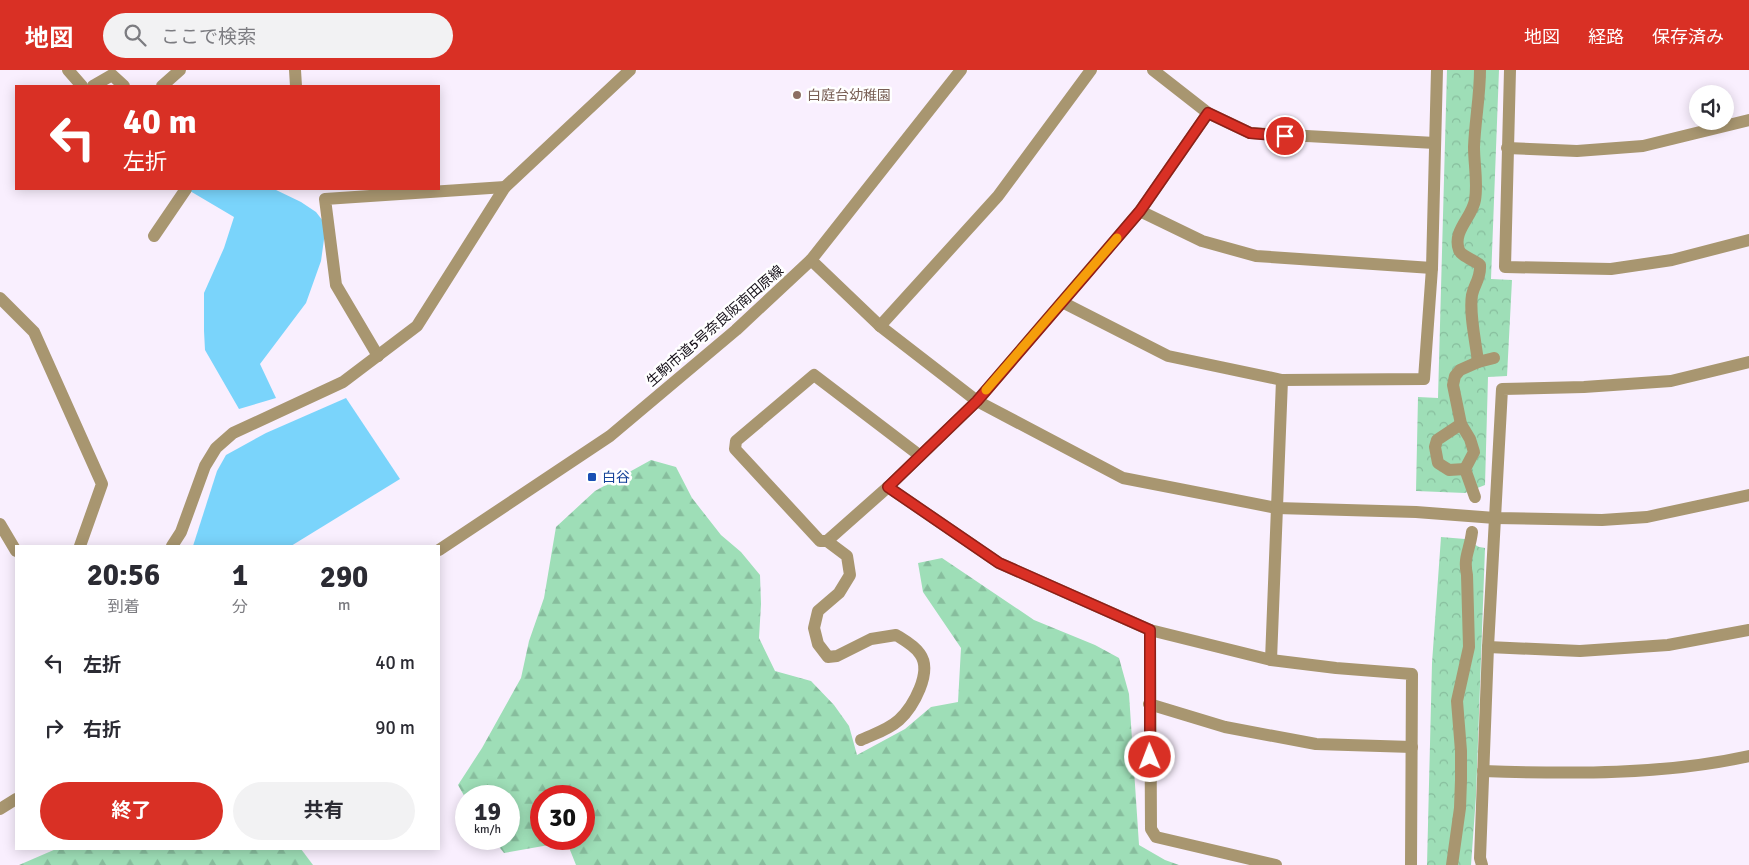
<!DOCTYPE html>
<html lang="ja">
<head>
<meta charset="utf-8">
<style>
	:root { --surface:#fff; --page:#f2f2f3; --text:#2b2b33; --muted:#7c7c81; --accent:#d93025 }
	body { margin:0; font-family:Signika,"Noto Sans JP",sans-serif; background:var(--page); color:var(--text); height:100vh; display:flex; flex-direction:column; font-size:19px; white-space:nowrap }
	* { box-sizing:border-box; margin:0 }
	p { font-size:16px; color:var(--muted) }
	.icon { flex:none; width:28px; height:28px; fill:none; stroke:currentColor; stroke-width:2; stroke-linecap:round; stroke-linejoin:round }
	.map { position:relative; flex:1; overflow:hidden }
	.side { position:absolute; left:15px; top:475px; width:425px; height:305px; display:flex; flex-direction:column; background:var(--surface); border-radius:0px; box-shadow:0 2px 12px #0003 }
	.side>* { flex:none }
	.guide { position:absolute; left:15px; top:15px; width:425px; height:105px; border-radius:0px; box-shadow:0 2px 12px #0003; background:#d93025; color:#fff; overflow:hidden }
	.controls { position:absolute; left:1689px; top:15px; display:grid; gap:10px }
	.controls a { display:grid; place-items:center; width:45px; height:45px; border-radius:50%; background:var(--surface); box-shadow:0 2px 12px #0003; font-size:25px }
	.speed { position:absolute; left:455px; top:715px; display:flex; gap:10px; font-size:25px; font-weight:700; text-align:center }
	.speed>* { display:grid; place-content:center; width:65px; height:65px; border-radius:50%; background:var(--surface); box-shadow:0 2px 12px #0003; line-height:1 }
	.speed small { font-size:12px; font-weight:400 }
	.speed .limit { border:8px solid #d22; background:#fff; color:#111 }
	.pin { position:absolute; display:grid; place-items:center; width:42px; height:42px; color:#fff; margin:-21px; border:2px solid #fff; border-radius:50%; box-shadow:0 1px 5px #0007 }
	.me { position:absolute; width:55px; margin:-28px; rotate:359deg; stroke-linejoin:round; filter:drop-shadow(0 0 4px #0008) }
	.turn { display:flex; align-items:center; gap:18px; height:105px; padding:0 25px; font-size:22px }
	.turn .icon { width:65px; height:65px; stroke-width:2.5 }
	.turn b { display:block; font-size:35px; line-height:42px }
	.eta { display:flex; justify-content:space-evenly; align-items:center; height:85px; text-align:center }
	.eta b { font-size:30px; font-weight:700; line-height:35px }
	.cta { display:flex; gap:10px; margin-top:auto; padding:10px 25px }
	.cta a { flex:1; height:58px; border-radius:30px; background:var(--accent); color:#fff; font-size:20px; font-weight:700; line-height:58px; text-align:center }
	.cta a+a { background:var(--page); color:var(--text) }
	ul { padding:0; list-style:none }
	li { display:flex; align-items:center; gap:15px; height:65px; padding:0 25px }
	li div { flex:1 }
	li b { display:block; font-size:19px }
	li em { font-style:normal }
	header { display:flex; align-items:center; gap:30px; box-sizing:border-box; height:70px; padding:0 25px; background:var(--accent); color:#fff }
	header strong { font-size:24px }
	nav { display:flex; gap:28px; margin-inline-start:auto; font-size:18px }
	.search { width:350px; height:45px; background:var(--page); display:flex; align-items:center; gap:12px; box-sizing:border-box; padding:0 18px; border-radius:28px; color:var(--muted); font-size:19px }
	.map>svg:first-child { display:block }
</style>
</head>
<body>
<header>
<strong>地図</strong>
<div class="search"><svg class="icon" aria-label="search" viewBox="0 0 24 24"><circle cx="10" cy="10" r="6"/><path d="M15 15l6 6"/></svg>ここで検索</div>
<nav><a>地図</a><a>経路</a><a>保存済み</a></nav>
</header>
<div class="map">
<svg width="1749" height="795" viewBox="0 0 1749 795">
	<defs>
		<pattern id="forest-firs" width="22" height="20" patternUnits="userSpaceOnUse" patternTransform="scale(1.25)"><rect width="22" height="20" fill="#9edeb7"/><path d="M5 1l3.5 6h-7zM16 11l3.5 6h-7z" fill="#87bd9d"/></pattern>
		<pattern id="park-crowns" width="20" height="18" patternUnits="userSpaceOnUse" patternTransform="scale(1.25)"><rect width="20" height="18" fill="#9edeb7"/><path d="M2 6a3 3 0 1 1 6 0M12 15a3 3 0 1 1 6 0" fill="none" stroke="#87bd9d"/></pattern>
	</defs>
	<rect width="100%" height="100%" fill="#f9effe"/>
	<g fill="url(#forest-firs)" fill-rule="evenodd">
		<path d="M 651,390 L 676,397 L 692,428 L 721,465 L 741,482 L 760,505 L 761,534 L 759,568 L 775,601 L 811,611 L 834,635 L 849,656 L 857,685 L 905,659 L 931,637 L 958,632 L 961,578 L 923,522 L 918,493 L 942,488 L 1034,550 L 1095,575 L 1119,588 L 1129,624 L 1139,775 L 1165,790 L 1179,795 L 576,795 L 566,770 L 549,775 L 504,783 L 493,769 L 509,769 L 509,726 L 466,726 L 466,729 L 458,715 L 482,678 L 521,608 L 529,571 L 544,528 L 556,457 L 595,421 ZM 541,726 L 584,726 L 584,769 L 541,769 Z"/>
		<path d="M 56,779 L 301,779 L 313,795 L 19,795 Z"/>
	</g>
	<g fill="url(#park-crowns)">
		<path d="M 1447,0 L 1499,0 L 1491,209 L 1512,210 L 1507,306 L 1488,307 L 1485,415 L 1465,423 L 1416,421 L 1418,327 L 1438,328 Z"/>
		<path d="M 1441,467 L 1465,469 L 1479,477 L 1485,478 L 1476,726 L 1471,795 L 1427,795 L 1432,593 Z"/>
	</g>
	<g fill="#7ad4fb">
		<path d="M 191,119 L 274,119 L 301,132 L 316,142 L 326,155 L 321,191 L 306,233 L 260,294 L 276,328 L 239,339 L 205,280 L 204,261 L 204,223 L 224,178 L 234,147 L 190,121 Z"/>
		<path d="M 346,328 L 400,409 L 291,476 L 193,476 L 217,401 L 226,385 L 266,363 Z"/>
	</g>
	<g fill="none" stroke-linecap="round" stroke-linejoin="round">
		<g stroke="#a89670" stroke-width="12">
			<path d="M 68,0 L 82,16"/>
			<path d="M 295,0 L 296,16"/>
			<path d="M 1153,0 L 1208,43 L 1250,63 L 1435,73"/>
			<path d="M 1510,0 L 1505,197 L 1611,199 L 1672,190 L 1749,170"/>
			<path d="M 93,16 L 112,5 L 124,16"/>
			<path d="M 162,16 L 180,0"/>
			<path d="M 1507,78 L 1577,81 L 1643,76 L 1749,50"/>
			<path d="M 1140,141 L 1202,171 L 1256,186 L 1432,198"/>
			<path d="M 154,166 L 186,119"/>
			<path d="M 811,190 L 880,256 L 977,331 L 1123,408 L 1277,438 L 1416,442 L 1495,448 L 1602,450 L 1647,447 L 1749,425"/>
			<path d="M 0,228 L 34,262 L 102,414 L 80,476"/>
			<path d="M 1062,232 L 1168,286 L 1282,310 L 1424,309 L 1432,198 L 1437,0"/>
			<path d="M 880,256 L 998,126 L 1091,0"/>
			<path d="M 378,286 L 336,215 L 325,129 L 505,117"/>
			<path d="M 1478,292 C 1476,273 1469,244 1472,225 C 1474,214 1481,209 1480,195 C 1474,190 1461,186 1459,180 C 1452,161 1472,148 1475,130 C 1478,113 1474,94 1474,77 C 1475,51 1480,26 1480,0"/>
			<path d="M 1461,354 L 1437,370 L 1435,377 L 1438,393 L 1449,400 L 1465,399"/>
			<path d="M 919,385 L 814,305 L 736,371 L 735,379 L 820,471 L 827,471 L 888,417 L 977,331 L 1140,141 L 1208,43"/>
			<path d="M 888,417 L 999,493 L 1150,560 L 1271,590 L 1336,598 L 1412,604 L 1411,795"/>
			<path d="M 1475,427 L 1465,399 L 1474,382 L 1470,369 L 1461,354 L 1453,315 L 1455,306 L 1460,300 L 1478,292 L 1494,288"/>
			<path d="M 0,454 L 16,481"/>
			<path d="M 827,471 L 847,486 L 850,505 L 839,523 L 818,541 L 814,558 L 818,574 L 828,587 L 837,586 L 871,569 L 896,565 C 904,570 915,576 920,584 C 933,602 913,637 899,650 C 888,660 874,664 861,670"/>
			<path d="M 172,476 L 181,462 L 205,396 L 216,378 L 233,363 L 343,312 L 417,256 L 505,117 L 630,0"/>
			<path d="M 439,480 L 610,366 L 736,260 L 811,190 L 961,0"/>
			<path d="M 1150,560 L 1151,759 L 1156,767 L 1276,795"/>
			<path d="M 1488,577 L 1580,581 L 1668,575 L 1749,560"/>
			<path d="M 1271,590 L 1282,310"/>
			<path d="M 1149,634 L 1225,657 L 1316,674 L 1412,677"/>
			<path d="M 1483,701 C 1571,704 1663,705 1749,686"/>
			<path d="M 0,739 L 16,729"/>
			<path d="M 1452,795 L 1460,738 L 1461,710 L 1461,681 L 1457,631 L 1469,577 L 1467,505 C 1463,487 1470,480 1472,462"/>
			<path d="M 1482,795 L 1480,788 L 1488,577 L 1502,319 L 1584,317 L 1671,311 L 1749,292"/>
		</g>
	</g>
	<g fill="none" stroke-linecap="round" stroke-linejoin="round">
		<defs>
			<path id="route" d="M 1150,687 L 1150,560 L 999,493 L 888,417 L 977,331 L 1088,202 L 1140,141 L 1208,43 L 1250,63 L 1285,66"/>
		</defs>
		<use href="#route" stroke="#8d1f18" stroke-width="12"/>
		<use href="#route" stroke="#d93025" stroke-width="9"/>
		<path stroke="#f59e0b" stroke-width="9" d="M 986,320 L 1117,168"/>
	</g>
	<circle fill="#8d6e63" stroke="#fff" stroke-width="2" cx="797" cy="25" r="5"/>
	<rect fill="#1a4fb4" stroke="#fff" stroke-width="2" x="587" y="402" width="10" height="10" rx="2.5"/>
	<g text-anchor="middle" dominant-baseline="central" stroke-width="5" stroke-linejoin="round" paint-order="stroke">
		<g font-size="14" fill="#785e54" stroke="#fff" text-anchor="start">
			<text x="807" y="25">白庭台幼稚園</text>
		</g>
		<g font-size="14" fill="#150f18" stroke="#fff">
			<text transform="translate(715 256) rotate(-41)">生駒市道5号奈良阪南田原線</text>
		</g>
		<g font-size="14" fill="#164399" stroke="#fff" text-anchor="start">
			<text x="602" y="407">白谷</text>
		</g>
	</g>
</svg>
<div class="controls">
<a><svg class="icon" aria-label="sound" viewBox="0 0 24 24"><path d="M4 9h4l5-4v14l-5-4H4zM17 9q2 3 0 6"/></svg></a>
</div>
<div class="speed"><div>19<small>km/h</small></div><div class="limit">30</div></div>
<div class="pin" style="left:1285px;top:66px;background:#d93025"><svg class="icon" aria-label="arrive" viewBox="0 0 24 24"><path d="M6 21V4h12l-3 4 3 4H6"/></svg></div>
<svg class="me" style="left:1150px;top:687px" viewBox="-20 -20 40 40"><circle r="17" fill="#d93025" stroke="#fff" stroke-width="3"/><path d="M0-11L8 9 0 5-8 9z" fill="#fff"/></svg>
<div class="guide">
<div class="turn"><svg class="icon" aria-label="left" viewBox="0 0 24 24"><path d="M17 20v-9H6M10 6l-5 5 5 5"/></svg><div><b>40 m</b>左折</div></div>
</div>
<section class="side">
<div class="eta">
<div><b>20:56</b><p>到着</p></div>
<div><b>1</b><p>分</p></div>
<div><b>290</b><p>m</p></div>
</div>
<ul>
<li><svg class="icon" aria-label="left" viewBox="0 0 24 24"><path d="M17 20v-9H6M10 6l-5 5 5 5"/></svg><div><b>左折</b></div><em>40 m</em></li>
<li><svg class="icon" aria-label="right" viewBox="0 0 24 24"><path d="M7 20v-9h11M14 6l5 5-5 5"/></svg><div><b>右折</b></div><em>90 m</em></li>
</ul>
<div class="cta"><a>終了</a><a>共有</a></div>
</section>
</div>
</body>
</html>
